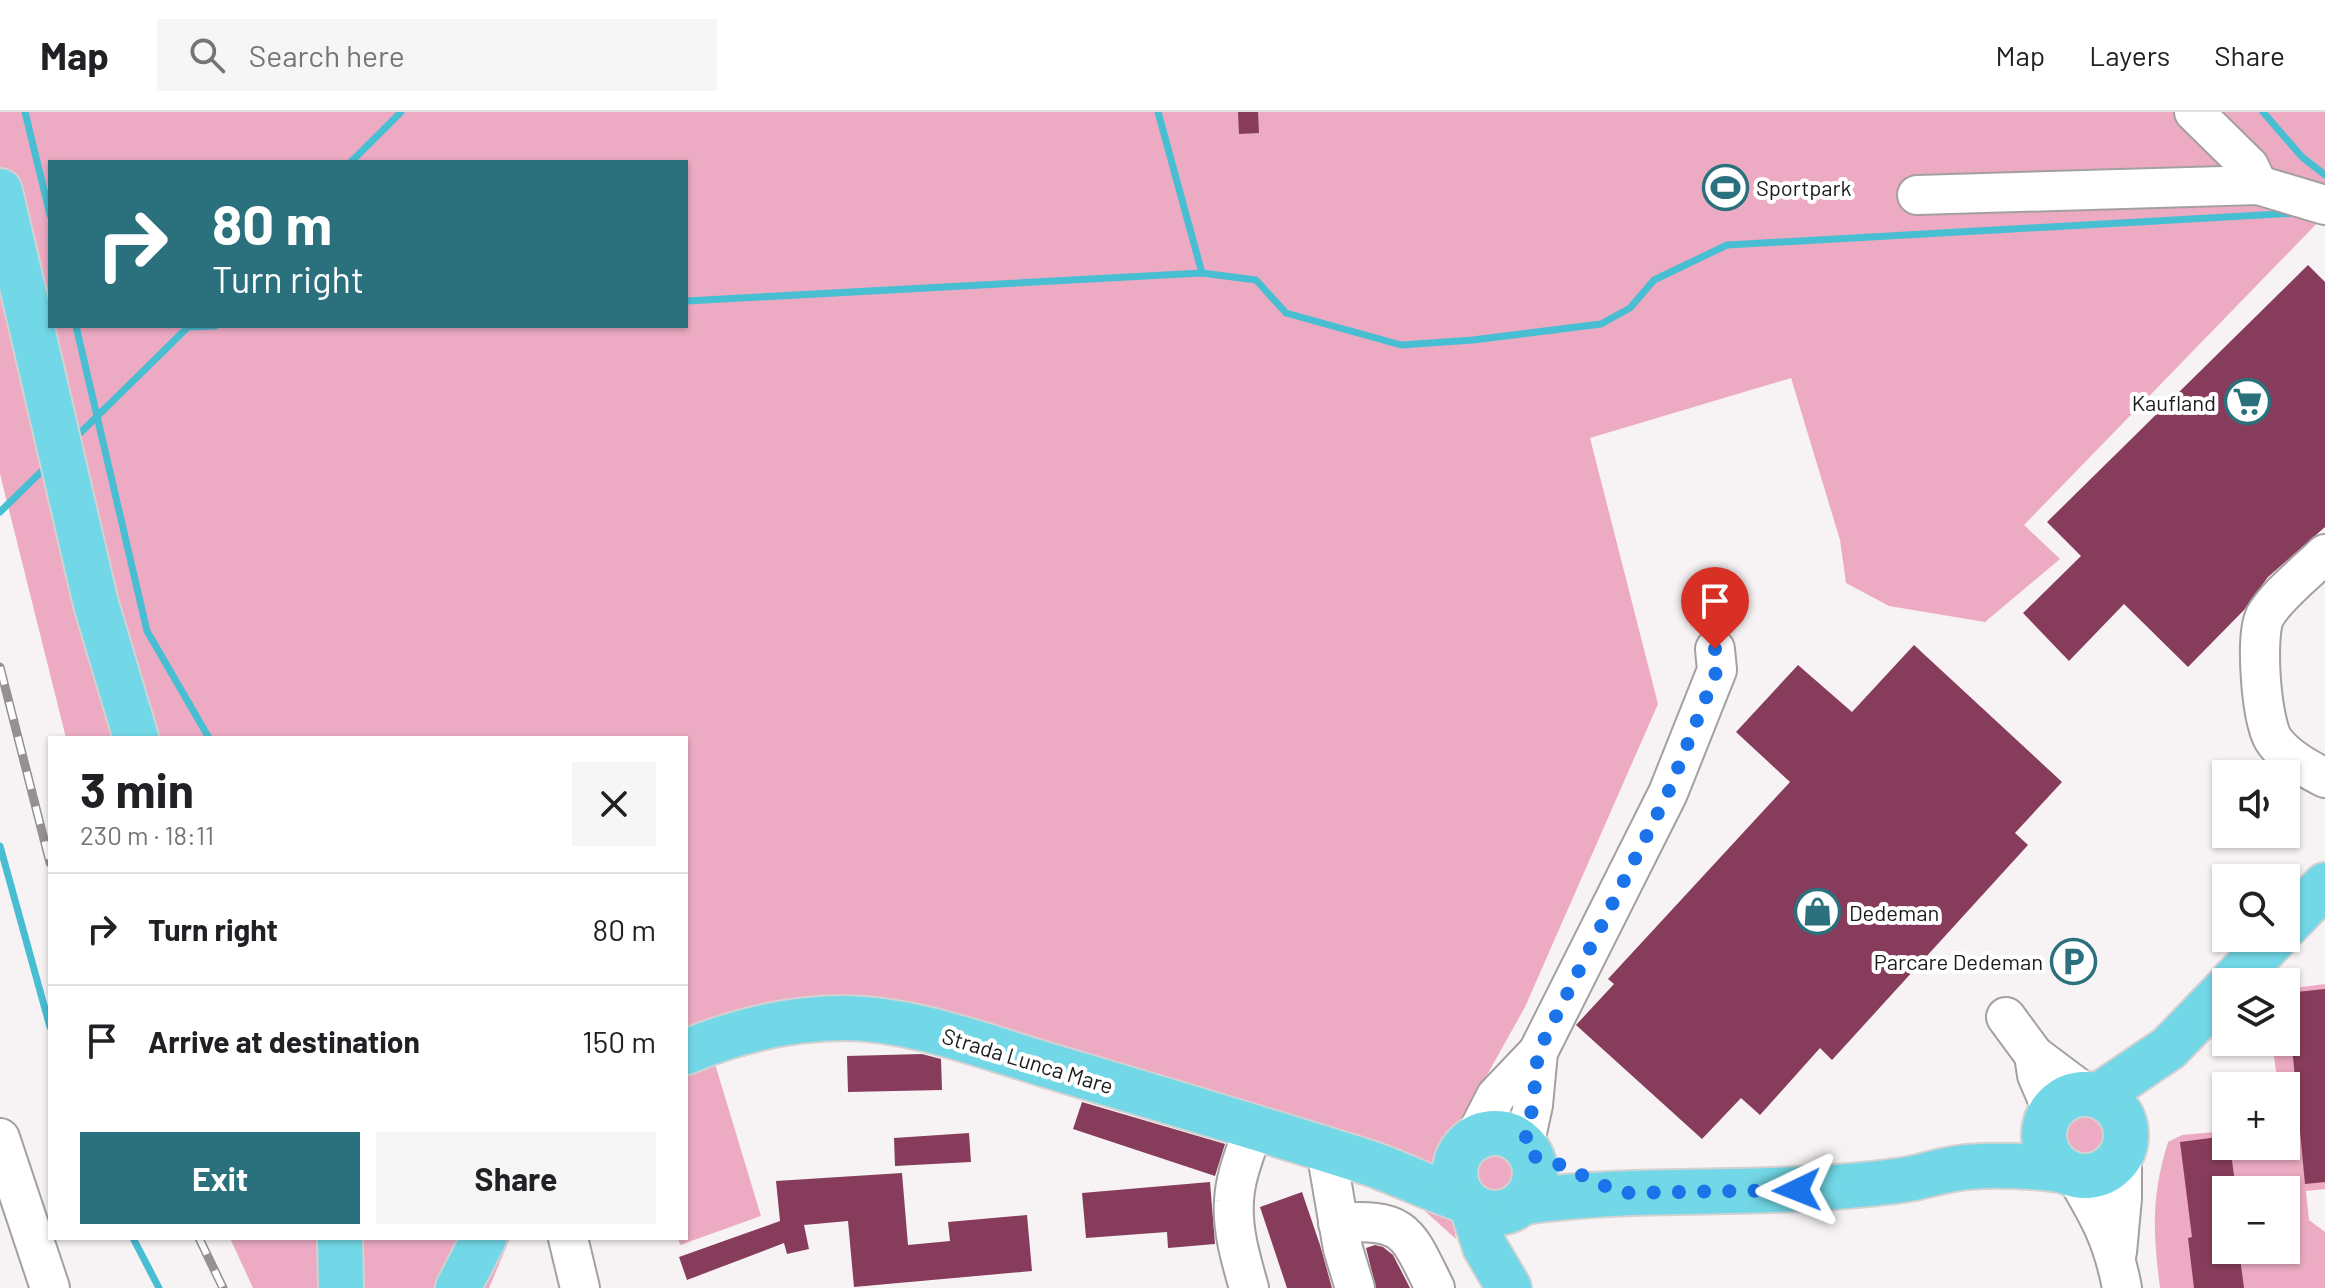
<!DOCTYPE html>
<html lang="en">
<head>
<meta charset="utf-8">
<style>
	:root { --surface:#fff; --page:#f6f6f6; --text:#202124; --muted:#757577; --line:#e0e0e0; --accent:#2a717d }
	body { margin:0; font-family:Barlow,sans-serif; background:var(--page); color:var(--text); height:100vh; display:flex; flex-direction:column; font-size:30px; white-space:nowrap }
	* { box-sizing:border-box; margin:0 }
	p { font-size:26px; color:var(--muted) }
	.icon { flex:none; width:44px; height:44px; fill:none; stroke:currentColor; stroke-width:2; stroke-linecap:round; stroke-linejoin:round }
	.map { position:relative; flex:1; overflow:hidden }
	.side { position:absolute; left:48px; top:624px; width:640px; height:504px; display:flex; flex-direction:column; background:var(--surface); border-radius:0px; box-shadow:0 2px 6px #0004 }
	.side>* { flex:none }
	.guide { position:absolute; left:48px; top:48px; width:640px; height:168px; border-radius:0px; box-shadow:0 2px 6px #0004; background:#2a717d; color:#fff; overflow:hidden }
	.fabs { position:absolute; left:2212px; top:648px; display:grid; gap:16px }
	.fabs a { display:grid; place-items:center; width:88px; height:88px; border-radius:0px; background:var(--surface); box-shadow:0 2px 6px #0004; font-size:40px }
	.pin { position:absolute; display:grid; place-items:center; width:68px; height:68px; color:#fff; margin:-82px -34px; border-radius:50% 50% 50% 0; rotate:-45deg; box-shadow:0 0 8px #0007 }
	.pin .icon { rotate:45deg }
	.me { position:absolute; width:88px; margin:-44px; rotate:268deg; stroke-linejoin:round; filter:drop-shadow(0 0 6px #0008) }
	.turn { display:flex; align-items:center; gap:28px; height:168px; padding:0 32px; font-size:36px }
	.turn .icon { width:104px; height:104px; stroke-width:2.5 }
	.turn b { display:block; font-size:56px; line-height:68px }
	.round { display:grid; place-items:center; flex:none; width:84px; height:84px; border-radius:0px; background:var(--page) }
	.headline { display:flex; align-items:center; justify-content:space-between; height:136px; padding:0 32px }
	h1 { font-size:48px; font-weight:700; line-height:60px }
	.primary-button { display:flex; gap:16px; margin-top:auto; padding:16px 32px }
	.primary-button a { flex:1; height:92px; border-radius:0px; background:var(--accent); color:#fff; font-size:32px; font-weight:700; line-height:92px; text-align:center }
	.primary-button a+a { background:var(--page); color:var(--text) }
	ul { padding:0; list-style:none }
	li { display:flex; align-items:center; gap:24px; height:112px; padding:0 32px; border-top:2px solid var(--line) }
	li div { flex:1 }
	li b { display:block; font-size:30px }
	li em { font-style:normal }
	header { display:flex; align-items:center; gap:48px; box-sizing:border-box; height:112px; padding:0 40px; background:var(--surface); border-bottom:2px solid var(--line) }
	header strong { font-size:38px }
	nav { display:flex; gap:44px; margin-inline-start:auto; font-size:28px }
	.search { width:560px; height:72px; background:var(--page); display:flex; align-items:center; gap:20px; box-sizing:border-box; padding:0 28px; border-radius:0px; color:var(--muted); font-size:30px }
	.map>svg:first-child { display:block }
</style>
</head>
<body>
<header>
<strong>Map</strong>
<div class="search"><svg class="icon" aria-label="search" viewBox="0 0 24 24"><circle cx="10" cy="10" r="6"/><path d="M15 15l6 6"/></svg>Search here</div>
<nav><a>Map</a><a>Layers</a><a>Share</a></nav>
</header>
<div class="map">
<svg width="2325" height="1176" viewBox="0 0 2325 1176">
	<rect width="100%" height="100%" fill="#f7f3f4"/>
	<g fill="#ecabc2" fill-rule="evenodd">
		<path d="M 0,0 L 2325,0 L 2325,103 L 2024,413 L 2060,447 L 1985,510 L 1889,494 L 1846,471 L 1840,428 L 1791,266 L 1590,326 L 1658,592 L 1525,895 L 1459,1013 L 1445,1057 L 1456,1127 L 1417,1092 L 1385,1071 L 936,936 L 855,928 L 793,932 L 715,952 L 761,1104 L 680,1133 L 678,1126 L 686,1126 L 686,626 L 66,626 L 0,362 ZM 50,50 L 686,50 L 686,214 L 50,214 Z"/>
		<path d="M 2325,872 L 2325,1077 L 2306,1079 L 2309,1108 L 2325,1120 L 2325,1176 L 2160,1176 C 2153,1120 2151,1085 2168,1030 L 2182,1023 L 2226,1019 L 2226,1034 L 2286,1034 L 2286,974 L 2278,974 L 2272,930 L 2286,930 L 2286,877 ZM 2226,1078 L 2286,1078 L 2286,1138 L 2226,1138 Z"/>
		<circle cx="2085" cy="1022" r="26"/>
		<path d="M 1492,1032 C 1534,1036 1531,1088 1491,1089 L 1465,1066 C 1465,1045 1475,1039 1492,1032 Z"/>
		<path d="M 230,1126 L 510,1126 L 489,1176 L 253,1176 Z"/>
	</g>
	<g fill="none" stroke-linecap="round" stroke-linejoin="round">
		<g stroke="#48bed3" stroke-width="7">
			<path d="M 25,0 L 50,103"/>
			<path d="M 1158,0 L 1202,161"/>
			<path d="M 2263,0 L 2302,45 L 2325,63"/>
			<path d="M 351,50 L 401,0"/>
			<path d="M 686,189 L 1202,161 L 1256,168 L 1286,201 L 1401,233 L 1473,228 L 1601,212 L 1630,196 L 1654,168 L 1727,133 L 2299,101"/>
			<path d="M 76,214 L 147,519 L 209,626"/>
			<path d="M 187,215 L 215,214"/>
			<path d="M 73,328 L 189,214"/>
			<path d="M 0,400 L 47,354"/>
			<path d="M 0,734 L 50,915"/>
			<path d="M 133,1126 L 159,1176"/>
		</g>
	</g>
	<g fill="#873c5b">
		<path d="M 1238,0 L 1258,0 L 1259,21 L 1239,22 Z"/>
		<path d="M 2308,153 L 2325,170 L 2325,415 L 2268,465 L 2244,498 L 2188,555 L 2124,492 L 2069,549 L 2023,501 L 2081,444 L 2047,410 Z"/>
		<path d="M 1914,533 L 2062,670 L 2015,721 L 2028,733 L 1832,948 L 1820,936 L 1760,1003 L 1741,986 L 1702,1027 L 1576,913 L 1614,872 L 1608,867 L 1790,670 L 1736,620 L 1798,553 L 1852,600 Z"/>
		<path d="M 2325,877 L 2325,1070 L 2305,1072 L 2287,881 Z"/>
		<path d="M 922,942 L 941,947 L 942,978 L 848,980 L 847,944 Z"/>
		<path d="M 1082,990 L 1225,1032 L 1215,1064 L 1073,1017 Z"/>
		<path d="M 969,1021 L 971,1050 L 895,1054 L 894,1026 Z"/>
		<path d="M 2226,1024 L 2226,1034 L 2230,1034 L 2236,1078 L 2226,1078 L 2226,1138 L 2239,1138 L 2244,1176 L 2194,1176 L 2188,1126 L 2192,1125 L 2180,1030 Z"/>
		<path d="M 902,1061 L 908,1133 L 950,1129 L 948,1110 L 1027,1103 L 1032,1159 L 854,1175 L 848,1109 L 804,1113 L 809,1137 L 787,1142 L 784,1131 L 687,1168 L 679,1145 L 780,1109 L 776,1069 Z"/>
		<path d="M 1210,1070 L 1215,1132 L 1168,1136 L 1167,1120 L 1086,1126 L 1082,1081 Z"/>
		<path d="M 1302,1080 L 1320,1133 L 1332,1176 L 1287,1176 L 1260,1095 Z"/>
		<path d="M 1375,1133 L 1383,1135 L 1393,1143 L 1410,1176 L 1376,1176 L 1366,1136 Z"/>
	</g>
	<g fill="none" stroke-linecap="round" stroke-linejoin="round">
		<defs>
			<g id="minor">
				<path d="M 2194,0 L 2249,54 L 2258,73"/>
				<path d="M 1917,83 L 2258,73 L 2325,93"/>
				<path d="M 2325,442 C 2308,459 2276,484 2265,504 C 2255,524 2261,613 2275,630 C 2287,646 2308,657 2325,666"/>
				<path d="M 2006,905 L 2034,943 L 2086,982"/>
				<path d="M 2034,943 L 2037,963 L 2052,998"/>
				<path d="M 0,1026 L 50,1176"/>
				<path d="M 1474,1027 L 1496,984 L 1538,940 L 1668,681 L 1717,558 L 1715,537"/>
				<path d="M 1524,1034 L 1533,993 L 1538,940"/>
				<path d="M 1326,1038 L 1343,1137 L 1355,1176"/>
				<path d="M 2075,1063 C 2100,1105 2113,1128 2122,1176"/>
				<path d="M 1338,1111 C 1406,1106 1407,1120 1435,1176"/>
				<path d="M 568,1126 L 580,1176"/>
				<path d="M 2117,1140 L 2122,1086 L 2122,1042"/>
				<path d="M 1249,1176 C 1241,1148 1232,1118 1234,1089 C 1235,1064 1246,1039 1254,1015"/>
			</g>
			<g id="major">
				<path d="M 0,79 L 96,492 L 136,626"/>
				<path d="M 2286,814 L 2325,773"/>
				<path d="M 2232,870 L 2275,826"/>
				<path d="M 686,940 C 736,919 790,906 845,906 C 915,907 983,934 1050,954 C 1154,985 1259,1016 1363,1049 C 1398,1060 1429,1077 1464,1088"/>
				<circle cx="2085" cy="1023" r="41"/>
				<path d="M 2098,984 L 2169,936 L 2226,877"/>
				<circle cx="1495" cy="1061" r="40"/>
				<path d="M 1523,1090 C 1626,1075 1731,1083 1835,1075 C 1861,1073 1888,1071 1914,1066 C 1932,1062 1950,1056 1968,1055 C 2001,1052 2033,1054 2066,1059"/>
				<path d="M 1472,1095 L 1485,1135 L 1509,1176"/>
				<path d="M 340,1126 L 341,1176"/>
				<path d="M 458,1176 L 484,1126"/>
			</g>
		</defs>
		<use href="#minor" stroke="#a4a0a1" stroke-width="42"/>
		<use href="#major" stroke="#d2d2d2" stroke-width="48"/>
		<use href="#minor" stroke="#fff" stroke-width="38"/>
		<use href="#major" stroke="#72d7e6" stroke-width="44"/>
		<defs>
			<g id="rail">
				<path d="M 0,555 L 50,751"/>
				<path d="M 199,1126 L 223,1176"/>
			</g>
		</defs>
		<use href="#rail" stroke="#939191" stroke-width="9"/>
		<use href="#rail" stroke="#fff" stroke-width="6" stroke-dasharray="18" stroke-linecap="butt"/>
	</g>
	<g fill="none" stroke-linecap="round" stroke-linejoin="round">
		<path stroke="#1a73e8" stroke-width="14" stroke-dasharray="0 25.2" d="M 1715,537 L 1717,558 L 1668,681 L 1538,940 L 1533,993 L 1524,1034 L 1533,1044 L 1556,1051 L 1620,1081 L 1797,1078"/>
	</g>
	<defs>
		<symbol id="stadium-ring" viewBox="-11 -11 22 22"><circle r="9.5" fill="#fff" stroke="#2a717d" stroke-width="1.5"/><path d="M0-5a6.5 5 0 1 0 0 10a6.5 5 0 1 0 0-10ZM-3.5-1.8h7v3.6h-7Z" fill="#2a717d"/></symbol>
		<symbol id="supermarket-ring" viewBox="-11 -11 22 22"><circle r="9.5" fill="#fff" stroke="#2a717d" stroke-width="1.5"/><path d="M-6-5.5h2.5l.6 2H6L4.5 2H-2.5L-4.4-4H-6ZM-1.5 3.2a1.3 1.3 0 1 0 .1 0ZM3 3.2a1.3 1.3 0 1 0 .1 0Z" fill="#2a717d"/></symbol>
		<symbol id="shop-ring" viewBox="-11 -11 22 22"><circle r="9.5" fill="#fff" stroke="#2a717d" stroke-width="1.5"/><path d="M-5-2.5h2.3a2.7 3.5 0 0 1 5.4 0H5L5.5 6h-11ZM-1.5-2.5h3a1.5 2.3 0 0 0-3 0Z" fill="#2a717d"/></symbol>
		<symbol id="parking-ring" viewBox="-11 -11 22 22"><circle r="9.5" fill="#fff" stroke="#2a717d" stroke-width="1.5"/><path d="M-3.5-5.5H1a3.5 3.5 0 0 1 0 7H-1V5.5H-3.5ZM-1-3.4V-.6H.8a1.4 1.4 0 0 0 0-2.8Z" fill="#2a717d"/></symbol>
	</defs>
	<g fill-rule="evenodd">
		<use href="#stadium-ring" x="1700" y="50" width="51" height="51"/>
		<use href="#supermarket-ring" x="2222" y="264" width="51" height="51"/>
		<use href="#shop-ring" x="1792" y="774" width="51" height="51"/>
		<use href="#parking-ring" x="2048" y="824" width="51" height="51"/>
	</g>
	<g text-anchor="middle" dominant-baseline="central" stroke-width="8" stroke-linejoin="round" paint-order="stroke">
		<g font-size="22" fill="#1d1c1c" stroke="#fff" text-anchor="start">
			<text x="1756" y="75">Sportpark</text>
			<text x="2216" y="290" text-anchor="end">Kaufland</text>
			<text x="1849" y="800">Dedeman</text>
			<text x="2043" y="849" text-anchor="end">Parcare Dedeman</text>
		</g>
		<g font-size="22" fill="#1d1c1c" stroke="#fff">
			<text transform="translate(1028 948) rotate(17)">Strada Lunca Mare</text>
		</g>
	</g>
</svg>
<div class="fabs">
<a><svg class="icon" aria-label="sound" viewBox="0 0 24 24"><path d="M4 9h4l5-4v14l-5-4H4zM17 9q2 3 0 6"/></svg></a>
<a><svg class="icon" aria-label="search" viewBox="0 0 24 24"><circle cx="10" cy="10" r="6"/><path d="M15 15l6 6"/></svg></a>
<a><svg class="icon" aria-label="layers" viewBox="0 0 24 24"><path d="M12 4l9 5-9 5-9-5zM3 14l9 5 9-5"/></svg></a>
<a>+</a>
<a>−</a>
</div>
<div class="pin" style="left:1715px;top:537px;background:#d93025"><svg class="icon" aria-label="arrive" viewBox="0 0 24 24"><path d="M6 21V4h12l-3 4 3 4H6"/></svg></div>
<svg class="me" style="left:1797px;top:1078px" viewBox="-20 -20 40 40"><path d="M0-17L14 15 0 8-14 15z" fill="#1a73e8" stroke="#fff" stroke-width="4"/></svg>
<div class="guide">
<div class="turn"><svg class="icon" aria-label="right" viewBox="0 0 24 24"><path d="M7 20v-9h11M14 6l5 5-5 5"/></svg><div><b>80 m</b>Turn right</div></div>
</div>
<section class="side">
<div class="headline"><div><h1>3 min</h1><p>230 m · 18:11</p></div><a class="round"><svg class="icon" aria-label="close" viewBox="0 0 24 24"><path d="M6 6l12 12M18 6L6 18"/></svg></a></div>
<ul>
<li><svg class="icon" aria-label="right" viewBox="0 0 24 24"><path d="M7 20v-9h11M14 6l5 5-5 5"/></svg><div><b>Turn right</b></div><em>80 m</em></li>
<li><svg class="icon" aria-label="arrive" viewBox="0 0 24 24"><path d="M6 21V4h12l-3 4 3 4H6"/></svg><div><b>Arrive at destination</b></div><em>150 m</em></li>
</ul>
<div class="primary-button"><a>Exit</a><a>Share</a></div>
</section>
</div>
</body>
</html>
